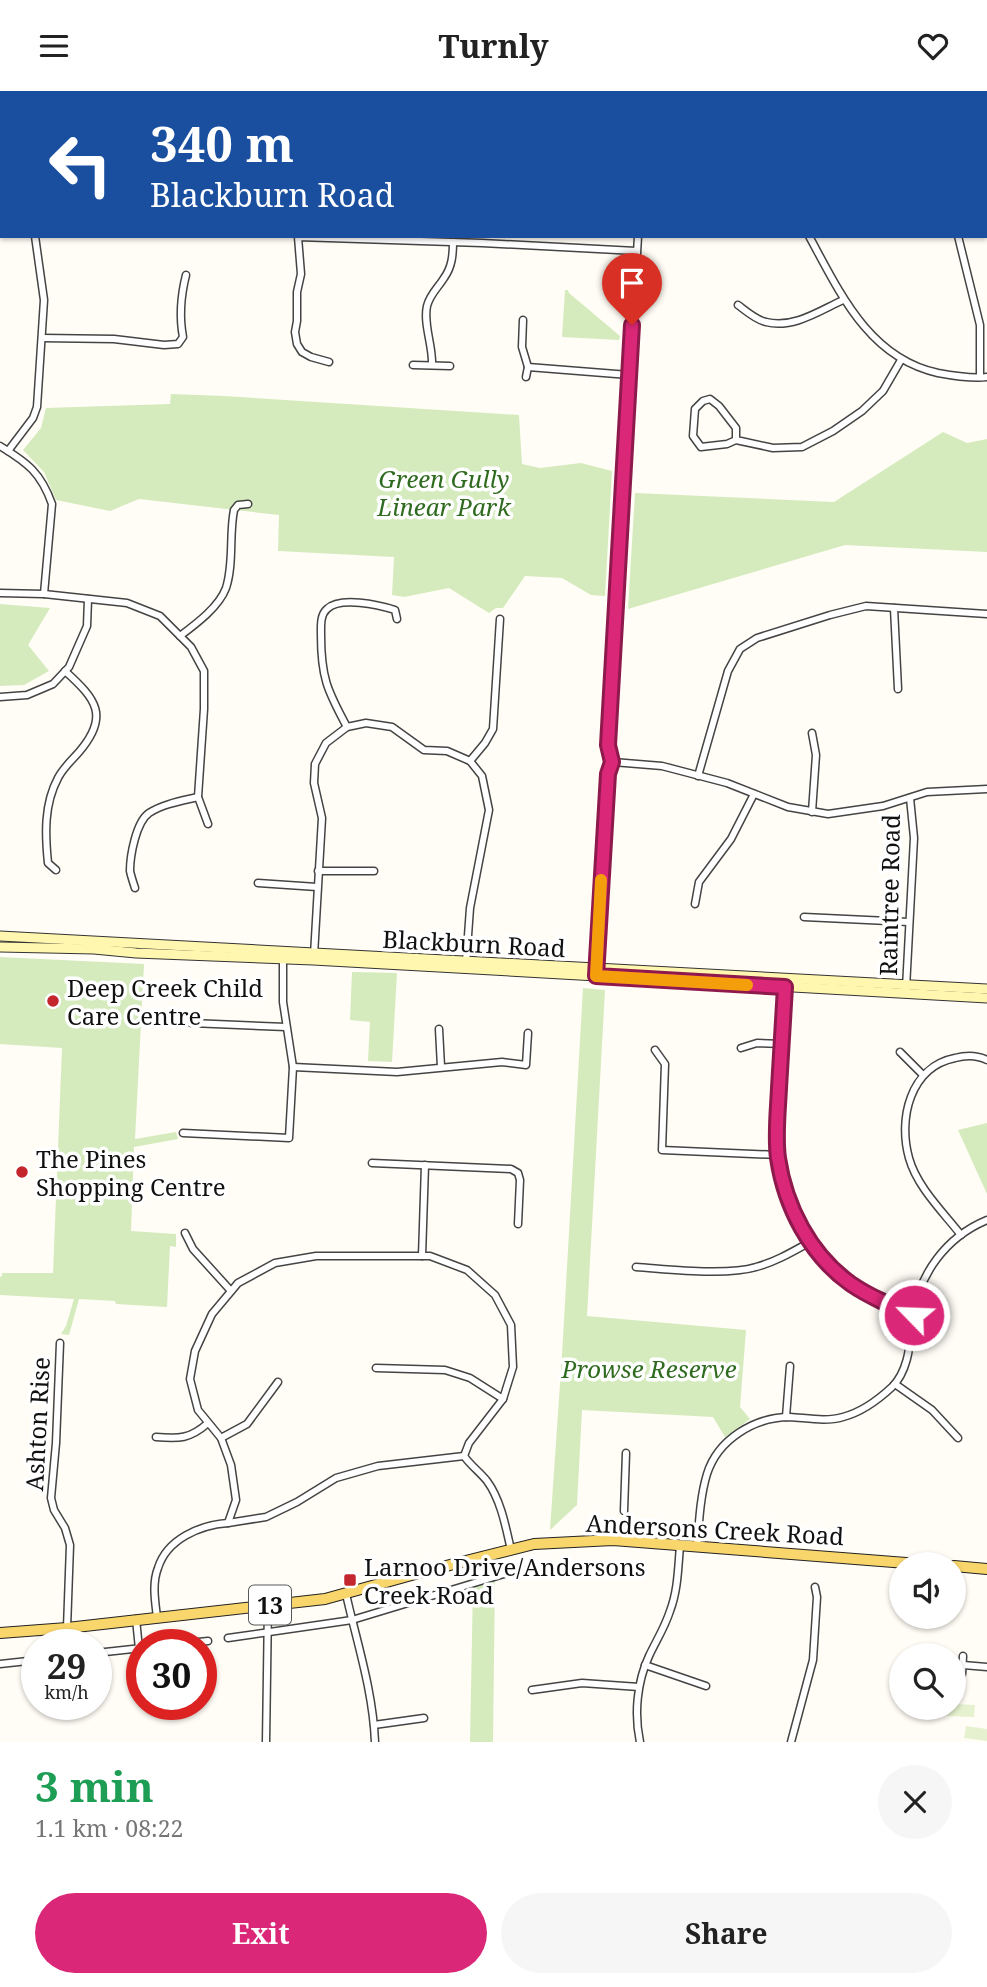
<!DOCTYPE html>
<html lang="en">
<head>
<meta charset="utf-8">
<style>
	:root { --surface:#fff; --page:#f6f6f6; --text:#222; --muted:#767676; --accent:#db2777 }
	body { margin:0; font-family:"Noto Serif",serif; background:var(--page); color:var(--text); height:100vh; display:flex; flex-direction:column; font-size:26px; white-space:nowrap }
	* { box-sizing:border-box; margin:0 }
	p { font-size:23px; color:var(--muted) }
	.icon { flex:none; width:38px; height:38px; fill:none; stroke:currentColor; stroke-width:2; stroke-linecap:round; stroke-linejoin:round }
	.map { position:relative; height:1651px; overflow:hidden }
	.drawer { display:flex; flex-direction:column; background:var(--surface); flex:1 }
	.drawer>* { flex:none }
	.hud { position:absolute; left:0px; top:0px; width:987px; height:147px; box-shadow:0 2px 5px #0004; background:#1a4fa0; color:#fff; overflow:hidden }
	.fabs { position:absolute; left:889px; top:1461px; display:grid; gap:14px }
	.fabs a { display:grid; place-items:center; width:77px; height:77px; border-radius:50%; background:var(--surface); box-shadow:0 2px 5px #0004; font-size:35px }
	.speed { position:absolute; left:21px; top:1538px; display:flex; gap:14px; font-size:35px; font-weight:700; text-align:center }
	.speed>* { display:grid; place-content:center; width:91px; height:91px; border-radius:50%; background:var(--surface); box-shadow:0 2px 5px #0004; line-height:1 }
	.speed small { font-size:18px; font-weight:400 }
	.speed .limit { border:10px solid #d22; background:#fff; color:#111 }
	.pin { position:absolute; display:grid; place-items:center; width:60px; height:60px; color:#fff; margin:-72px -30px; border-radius:50% 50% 50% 0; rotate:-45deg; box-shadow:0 0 7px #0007 }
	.pin .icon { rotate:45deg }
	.me { position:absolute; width:77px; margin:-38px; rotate:294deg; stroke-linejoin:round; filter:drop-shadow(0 0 5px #0008) }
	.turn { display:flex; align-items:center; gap:24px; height:147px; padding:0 35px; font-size:32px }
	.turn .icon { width:91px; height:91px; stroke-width:2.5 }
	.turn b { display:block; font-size:49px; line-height:60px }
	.round { display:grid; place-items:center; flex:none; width:74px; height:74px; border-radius:37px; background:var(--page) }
	.head { display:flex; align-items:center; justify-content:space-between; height:119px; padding:0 35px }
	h1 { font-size:42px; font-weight:700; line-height:52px; color:#1e9e55 }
	.action { display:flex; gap:14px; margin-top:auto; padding:14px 35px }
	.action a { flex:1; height:80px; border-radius:42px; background:var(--accent); color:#fff; font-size:28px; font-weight:700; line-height:80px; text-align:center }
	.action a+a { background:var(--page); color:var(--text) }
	header { display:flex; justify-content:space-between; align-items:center; height:91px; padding:0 35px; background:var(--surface); font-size:32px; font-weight:700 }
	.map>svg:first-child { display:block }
</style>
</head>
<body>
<header><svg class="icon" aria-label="menu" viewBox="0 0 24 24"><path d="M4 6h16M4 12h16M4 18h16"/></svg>Turnly<svg class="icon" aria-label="heart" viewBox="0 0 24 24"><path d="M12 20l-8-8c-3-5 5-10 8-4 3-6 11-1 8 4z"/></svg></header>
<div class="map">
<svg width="987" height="1651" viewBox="0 0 987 1651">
	<rect width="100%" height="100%" fill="#fffdf5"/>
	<g fill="#d5ebbd">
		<path d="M 882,0 L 987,0 L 987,75 L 985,77 L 985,2 L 882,2 Z"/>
		<path d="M 565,199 L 568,199 L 569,202 L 620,245 L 619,249 L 562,246 Z"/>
		<path d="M 171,303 L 224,305 L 519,324 L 522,373 L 540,377 L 581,372 L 612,380 L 605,505 L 591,504 L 562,487 L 525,485 L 503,517 L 496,517 L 489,522 L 449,497 L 404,506 L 392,504 L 394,466 L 278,460 L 279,424 L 139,408 L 110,420 L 56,409 L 44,381 L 23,359 L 41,337 L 46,317 L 170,313 Z"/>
		<path d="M 943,341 L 967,352 L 987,348 L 987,461 L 845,454 L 628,518 L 635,402 L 834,411 Z"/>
		<path d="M 0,513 L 50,517 L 28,554 L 49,580 L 24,594 L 0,595 Z"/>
		<path d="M 0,866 L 144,873 L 135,1048 L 176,1041 L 178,1048 L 134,1056 L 131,1140 L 176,1143 L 176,1156 L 170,1155 L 167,1216 L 116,1213 L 115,1210 L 79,1208 L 69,1244 L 61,1243 L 66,1235 L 74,1208 L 0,1204 L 0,1186 L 2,1185 L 2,1182 L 53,1182 L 62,957 L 0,953 Z"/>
		<path d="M 352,881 L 397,882 L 392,971 L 368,970 L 370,931 L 350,929 Z"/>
		<path d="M 583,897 L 605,899 L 587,1225 L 746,1239 L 740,1316 L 750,1328 L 725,1346 L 713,1326 L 582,1319 L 577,1414 L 550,1439 L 562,1264 Z"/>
		<path d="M 987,1032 L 987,1103 L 958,1039 Z"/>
		<path d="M 495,1486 L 493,1651 L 470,1651 L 473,1493 Z"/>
	</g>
	<g fill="#e6f2cf">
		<path d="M 954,1613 L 975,1614 L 974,1626 L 947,1625 L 948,1617 L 954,1617 Z"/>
		<path d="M 966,1635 L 987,1638 L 987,1650 L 964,1647 Z"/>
	</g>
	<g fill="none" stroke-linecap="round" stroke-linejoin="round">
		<defs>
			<g id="minor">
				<path d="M 194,2 L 194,0"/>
				<path d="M 647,2 L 647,0"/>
				<path d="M 866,2 L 866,0"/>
				<path d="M 0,20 L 2,20"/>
				<path d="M 0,121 L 2,120"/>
				<path d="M 809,145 C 840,202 869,267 938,282 C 954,285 971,288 987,286"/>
				<path d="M 958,145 L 980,234 L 980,286"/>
				<path d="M 738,214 C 746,220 756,229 766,231 C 793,238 819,220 843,209"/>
				<path d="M 523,229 L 522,256 L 528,276 L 526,286"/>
				<path d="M 42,247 L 114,248 L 164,254 L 178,253 L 183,246 C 179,225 181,204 186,184"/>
				<path d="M 329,271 L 311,266 L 302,261 L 297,253 L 295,241 L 297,230 L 297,201 L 301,183 L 298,146 L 482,152 L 636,160"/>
				<path d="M 413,274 L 450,275"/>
				<path d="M 432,274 C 433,255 423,233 427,215 C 430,203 438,197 444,187 C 452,176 453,164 453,151"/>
				<path d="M 528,276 L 629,284"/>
				<path d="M 736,349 L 736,337 L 719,315 L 710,308 L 703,310 L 695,318 L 693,345 L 701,356 L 727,353 L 736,349 L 773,357 L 802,356 L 833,340 L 862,320 L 883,300 L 901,269"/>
				<path d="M 0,355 C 28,372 41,382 52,413 L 44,503"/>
				<path d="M 8,360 L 33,327 L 37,316 L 44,209 L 35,145"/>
				<path d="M 0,502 L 44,503 L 127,512 L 160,525 L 191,556 L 204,580 L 204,618 L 198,706 L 208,733"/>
				<path d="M 894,517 L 898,598"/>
				<path d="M 180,545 C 196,533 219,516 226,497 C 234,472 229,444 234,419 L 238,414 L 248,413"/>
				<path d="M 0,606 L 27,604 L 53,593 L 69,576 L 87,535 L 88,508"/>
				<path d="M 347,636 C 327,599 321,586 321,544 C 321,535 320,524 327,518 C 340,505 379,514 395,519 L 397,528"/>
				<path d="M 470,670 L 485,652 L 493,638 L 500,528"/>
				<path d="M 613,671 L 662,675 L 727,692 L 788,716 L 828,723 L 883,715 L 927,701 L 987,698"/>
				<path d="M 698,685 L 728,580 L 740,558 L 757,547 L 830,524 L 866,515 L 987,523"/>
				<path d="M 812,721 L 816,664 L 812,642"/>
				<path d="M 56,779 L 48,772 C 45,743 44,713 58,687 C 63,677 72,669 79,661 C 110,625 96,608 65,580"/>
				<path d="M 318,780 L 374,780"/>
				<path d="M 258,792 L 317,796"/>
				<path d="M 135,797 C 133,791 131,785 130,780 C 130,765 136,731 149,722 C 163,713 181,710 198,706"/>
				<path d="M 695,813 L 699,791 L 731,748 L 754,703"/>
				<path d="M 804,826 L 909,831"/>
				<path d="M 314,864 L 322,727 L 314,692 L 315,673 L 326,652 L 347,636 L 366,632 L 392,636 L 424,659 L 447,660 L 470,670 L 482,685 L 489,719 L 470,817 L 466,872"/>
				<path d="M 597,879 L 608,683 L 613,671 L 609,654 L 638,145"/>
				<path d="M 785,893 C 783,925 781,958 779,990 C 778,1014 775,1041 778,1065 C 783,1114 810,1164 851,1193 C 870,1206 892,1215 914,1224"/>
				<path d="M 906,897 L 914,747 L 910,707"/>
				<path d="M 191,932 L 286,936"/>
				<path d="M 439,938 L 441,976"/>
				<path d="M 741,957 L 757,952 L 782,953"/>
				<path d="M 655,959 L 665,973 L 662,1059 L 778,1064"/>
				<path d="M 900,961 L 923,984"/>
				<path d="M 293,976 L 397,981 L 502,971 L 526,974 L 528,942"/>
				<path d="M 183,1042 L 289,1047 L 293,976 L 283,911 L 283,865"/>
				<path d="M 372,1072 L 511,1078 L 518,1082 L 520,1089 L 518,1133"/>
				<path d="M 185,1142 L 193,1158 L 231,1200"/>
				<path d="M 961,1144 C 943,1121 917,1096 909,1067 C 898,1028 910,976 955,967 C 966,964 977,964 987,969"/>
				<path d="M 422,1165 L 425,1074"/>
				<path d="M 636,1176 C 668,1178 726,1185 756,1176 C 775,1171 792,1161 810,1151"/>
				<path d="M 60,1252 L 56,1352 L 51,1407 L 54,1419 L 65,1437 L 70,1454 L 67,1537"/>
				<path d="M 376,1277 L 445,1279 L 470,1287 L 503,1308"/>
				<path d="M 895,1293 L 932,1319 L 958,1347"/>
				<path d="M 786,1326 L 790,1275"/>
				<path d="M 156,1346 C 179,1348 190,1348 208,1332"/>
				<path d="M 221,1347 L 247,1333 L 278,1291"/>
				<path d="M 464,1365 C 471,1375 480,1381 487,1390 C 501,1409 506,1437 511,1459"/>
				<path d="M 624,1420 L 626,1362"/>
				<path d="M 228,1432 L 266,1426 L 297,1411 L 336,1387 L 378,1375 L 464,1365"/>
				<path d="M 697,1456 C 699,1432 700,1406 707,1383 C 718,1348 755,1326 790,1326 C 807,1327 826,1331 843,1326 C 862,1321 877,1310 892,1296 C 910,1278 910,1249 913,1226 C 919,1183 946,1146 987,1129"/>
				<path d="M 346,1503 C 357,1552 373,1600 375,1651"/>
				<path d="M 157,1526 C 155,1510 152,1492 158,1477 C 167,1448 200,1434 228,1432 L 236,1409 L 231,1374 L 221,1347 L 198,1319 L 190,1288 L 195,1260 L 212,1223 L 238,1192 L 275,1172 L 316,1165 L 430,1165 L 467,1179 L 495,1204 L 511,1234 L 513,1276 L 503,1308 L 469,1352 L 464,1365"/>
				<path d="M 136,1528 L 139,1558"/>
				<path d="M 228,1547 L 352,1529 L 504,1483 L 532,1478 L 568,1479"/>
				<path d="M 171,1554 L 208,1550"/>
				<path d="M 96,1562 L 142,1557"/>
				<path d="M 0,1573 L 37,1569"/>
				<path d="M 645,1574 L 706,1595"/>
				<path d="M 963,1574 L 987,1576"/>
				<path d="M 962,1583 L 963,1565"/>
				<path d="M 532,1599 L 582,1592 L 639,1596"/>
				<path d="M 374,1634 L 424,1627"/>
				<path d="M 266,1651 L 268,1515"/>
				<path d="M 640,1651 C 634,1623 637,1591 649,1565 C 656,1550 665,1536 670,1520 C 678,1499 678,1477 680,1455"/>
				<path d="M 791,1651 L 813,1569 L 817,1506 L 815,1496"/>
			</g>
			<g id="secondary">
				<path d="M 0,845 L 987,898"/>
				<path d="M 0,856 L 94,858 L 136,862 L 313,869 L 987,907"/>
			</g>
			<g id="primary">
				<path d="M 954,1475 L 987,1478"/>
				<path d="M 0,1542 L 67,1537 L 325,1508 L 426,1480 L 534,1453 L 613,1449 L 932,1474"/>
			</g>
		</defs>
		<use href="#minor" stroke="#444" stroke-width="9"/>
		<use href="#secondary" stroke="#333" stroke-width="11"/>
		<use href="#primary" stroke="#222" stroke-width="12"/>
		<use href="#minor" stroke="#fff" stroke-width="6"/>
		<use href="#secondary" stroke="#fff6b0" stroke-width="9"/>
		<use href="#primary" stroke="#f9d66b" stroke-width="10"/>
	</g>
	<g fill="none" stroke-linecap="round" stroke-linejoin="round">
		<defs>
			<path id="route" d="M 632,234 L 608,654 L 612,671 L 608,683 L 596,885 L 785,896 C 783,930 781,964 779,997 C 778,1020 775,1045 778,1067 C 785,1115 810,1164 851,1193 C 870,1206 892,1215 914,1224"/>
		</defs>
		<use href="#route" stroke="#8e194d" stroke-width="18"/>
		<use href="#route" stroke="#db2777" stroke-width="12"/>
		<path stroke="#f59e0b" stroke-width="12" d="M 601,789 L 596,885 L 747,894"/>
	</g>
	<g fill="#c4262e" stroke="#fff" stroke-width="2.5">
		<circle cx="53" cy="910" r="7"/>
		<circle cx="22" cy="1081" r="7"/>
		<rect x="343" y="1482" width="14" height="14" rx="3.5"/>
	</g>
	<g text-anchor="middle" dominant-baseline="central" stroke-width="7" stroke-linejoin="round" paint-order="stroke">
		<rect fill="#fff" stroke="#585858" stroke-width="2" x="249" y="1494.5" width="42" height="39" rx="5"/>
		<g font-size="23" font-weight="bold" fill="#111">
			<text x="270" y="1514">13</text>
		</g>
		<g font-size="24" font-style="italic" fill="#2f6b1f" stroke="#fff">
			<text x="444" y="387">Green Gully<tspan x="444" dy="28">Linear Park</tspan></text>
			<text x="649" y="1277">Prowse Reserve</text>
		</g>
		<g font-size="24" fill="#111" stroke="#fff">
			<text transform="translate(889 804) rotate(-89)">Raintree Road</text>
			<text transform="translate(474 852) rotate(3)">Blackburn Road</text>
			<text transform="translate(37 1333) rotate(-87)">Ashton Rise</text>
			<text transform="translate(715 1438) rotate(3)">Andersons Creek Road</text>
		</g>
		<g font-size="24" fill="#111" stroke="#fff" text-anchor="start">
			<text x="67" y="896">Deep Creek Child<tspan x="67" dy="28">Care Centre</tspan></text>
			<text x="36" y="1067">The Pines<tspan x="36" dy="28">Shopping Centre</tspan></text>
			<text x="364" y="1475">Larnoo Drive/Andersons<tspan x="364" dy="28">Creek Road</tspan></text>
		</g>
	</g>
</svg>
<div class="fabs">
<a><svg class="icon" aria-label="sound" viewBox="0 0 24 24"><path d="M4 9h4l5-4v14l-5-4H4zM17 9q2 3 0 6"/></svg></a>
<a><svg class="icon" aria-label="search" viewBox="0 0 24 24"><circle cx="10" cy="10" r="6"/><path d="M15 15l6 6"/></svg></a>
</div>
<div class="speed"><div>29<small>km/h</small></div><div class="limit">30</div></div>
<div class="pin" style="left:632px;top:234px;background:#d93025"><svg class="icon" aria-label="arrive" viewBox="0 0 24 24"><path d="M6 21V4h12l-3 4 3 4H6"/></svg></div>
<svg class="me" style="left:914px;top:1224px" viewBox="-20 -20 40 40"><circle r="17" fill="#db2777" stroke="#fff" stroke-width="3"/><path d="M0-11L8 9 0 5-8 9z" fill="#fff"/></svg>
<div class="hud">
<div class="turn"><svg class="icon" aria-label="left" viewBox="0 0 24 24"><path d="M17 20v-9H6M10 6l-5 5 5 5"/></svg><div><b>340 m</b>Blackburn Road</div></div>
</div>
</div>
<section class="drawer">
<div class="head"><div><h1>3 min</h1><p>1.1 km · 08:22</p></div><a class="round"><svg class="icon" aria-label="close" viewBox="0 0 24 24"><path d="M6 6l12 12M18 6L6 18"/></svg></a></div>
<div class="action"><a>Exit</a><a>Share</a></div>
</section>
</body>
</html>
